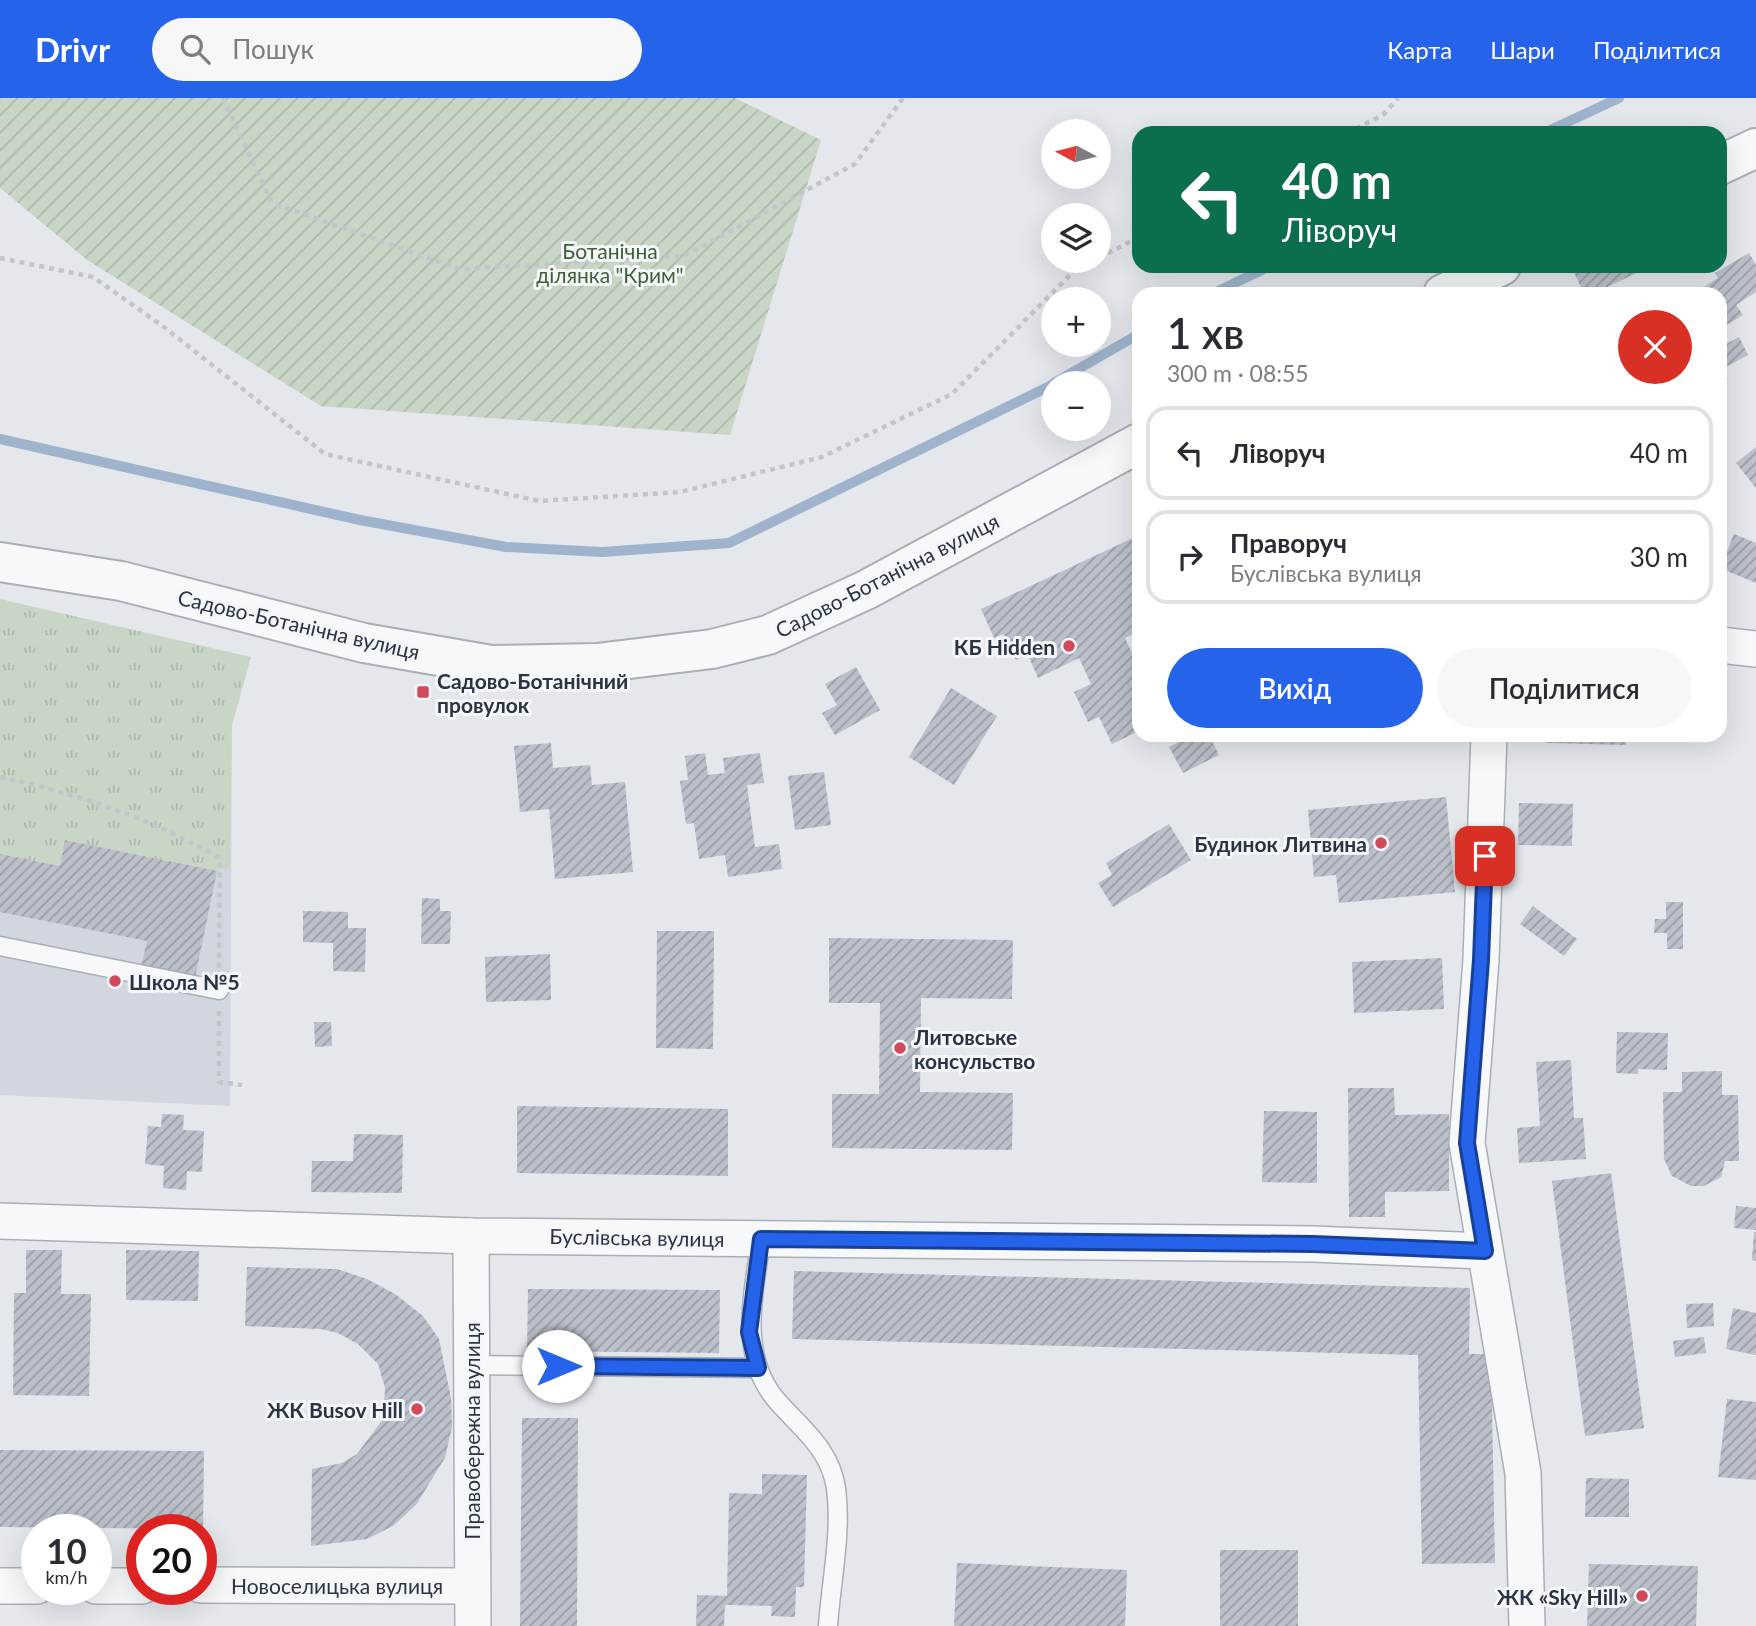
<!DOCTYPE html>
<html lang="uk">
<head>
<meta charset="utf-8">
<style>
	:root { --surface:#fff; --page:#f7f7f7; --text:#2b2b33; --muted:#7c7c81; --line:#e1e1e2; --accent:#2563eb }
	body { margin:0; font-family:Lato,sans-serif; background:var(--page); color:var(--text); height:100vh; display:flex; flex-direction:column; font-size:26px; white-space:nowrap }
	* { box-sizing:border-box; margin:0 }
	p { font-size:23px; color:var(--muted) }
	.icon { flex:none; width:38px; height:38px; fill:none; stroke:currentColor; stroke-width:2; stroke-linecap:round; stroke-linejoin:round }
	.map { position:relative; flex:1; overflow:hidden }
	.panel { position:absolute; left:1132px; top:189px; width:595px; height:455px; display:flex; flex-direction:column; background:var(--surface); border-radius:21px; box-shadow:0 7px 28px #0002 }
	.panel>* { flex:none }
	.hud { position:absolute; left:1132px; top:28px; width:595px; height:147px; border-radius:21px; box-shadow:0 7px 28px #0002; background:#0b6e4f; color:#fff; overflow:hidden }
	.needle { width:46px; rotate:277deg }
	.fabs { position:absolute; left:1041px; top:21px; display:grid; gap:14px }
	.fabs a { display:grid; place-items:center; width:70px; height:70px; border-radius:50%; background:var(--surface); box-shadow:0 7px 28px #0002; font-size:35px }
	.speed { position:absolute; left:21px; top:1416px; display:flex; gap:14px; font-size:35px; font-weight:700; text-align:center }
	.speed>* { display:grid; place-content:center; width:91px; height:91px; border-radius:50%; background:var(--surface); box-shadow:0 7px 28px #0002; line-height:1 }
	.speed small { font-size:18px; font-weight:400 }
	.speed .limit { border:10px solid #d22; background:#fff; color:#111 }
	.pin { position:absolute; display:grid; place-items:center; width:60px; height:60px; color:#fff; margin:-30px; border-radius:14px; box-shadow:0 4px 10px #0006 }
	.me { position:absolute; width:77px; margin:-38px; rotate:90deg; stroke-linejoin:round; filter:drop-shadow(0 0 5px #0008) }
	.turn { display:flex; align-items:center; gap:24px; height:147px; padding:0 35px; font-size:32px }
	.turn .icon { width:91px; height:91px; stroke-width:2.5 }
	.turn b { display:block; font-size:49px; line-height:60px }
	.round { display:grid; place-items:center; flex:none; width:74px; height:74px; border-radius:37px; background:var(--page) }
	.summary { display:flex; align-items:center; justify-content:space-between; height:119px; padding:0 35px }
	h1 { font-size:42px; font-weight:600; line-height:52px }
	.primary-button { display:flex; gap:14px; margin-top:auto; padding:14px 35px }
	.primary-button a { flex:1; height:80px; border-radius:42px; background:var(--accent); color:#fff; font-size:28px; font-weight:600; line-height:80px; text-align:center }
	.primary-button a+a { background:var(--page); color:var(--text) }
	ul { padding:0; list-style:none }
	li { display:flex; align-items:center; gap:21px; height:94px; margin:0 14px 10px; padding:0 21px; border:4px solid var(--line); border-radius:21px }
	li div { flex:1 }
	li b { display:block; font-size:26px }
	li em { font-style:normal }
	header { display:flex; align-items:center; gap:42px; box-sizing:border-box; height:98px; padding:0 35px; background:var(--accent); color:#fff }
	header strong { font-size:33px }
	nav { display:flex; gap:38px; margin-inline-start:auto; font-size:24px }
	.search { width:490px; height:63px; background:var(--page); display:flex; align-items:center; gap:18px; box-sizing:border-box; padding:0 24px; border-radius:38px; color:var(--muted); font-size:26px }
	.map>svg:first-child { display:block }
</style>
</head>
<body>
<header>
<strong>Drivr</strong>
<div class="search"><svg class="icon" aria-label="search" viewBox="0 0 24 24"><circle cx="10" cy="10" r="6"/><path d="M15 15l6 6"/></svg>Пошук</div>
<nav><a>Карта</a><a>Шари</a><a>Поділитися</a></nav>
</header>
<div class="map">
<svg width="1756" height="1528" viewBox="0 0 1756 1528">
	<defs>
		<pattern id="grass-tufts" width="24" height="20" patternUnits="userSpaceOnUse" patternTransform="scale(1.75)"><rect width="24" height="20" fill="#c9d6c5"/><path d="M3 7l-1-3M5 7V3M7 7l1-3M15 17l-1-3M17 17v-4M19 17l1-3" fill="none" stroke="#adb8ab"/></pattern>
		<pattern id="garden-furrows" width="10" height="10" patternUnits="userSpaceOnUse" patternTransform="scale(1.75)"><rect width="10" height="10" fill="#c9d6c5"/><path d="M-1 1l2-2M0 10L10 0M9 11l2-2" fill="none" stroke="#adb8ab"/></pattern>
		<pattern id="building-hatch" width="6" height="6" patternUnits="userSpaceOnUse" patternTransform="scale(1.75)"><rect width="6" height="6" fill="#bbc0ca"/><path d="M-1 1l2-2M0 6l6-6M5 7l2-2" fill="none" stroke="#989da6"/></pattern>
	</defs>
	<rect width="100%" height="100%" fill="#e4e7ec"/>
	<path fill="#d2d6de" d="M 0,542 L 232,627 L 230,1008 L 0,997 Z"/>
	<path fill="url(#grass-tufts)" d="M 0,501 L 251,559 L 232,627 L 230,769 L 217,773 L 66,742 L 60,768 L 0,756 Z"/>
	<path fill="url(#garden-furrows)" d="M 0,0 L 735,0 L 821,42 L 730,337 L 321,308 L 87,162 L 0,90 Z"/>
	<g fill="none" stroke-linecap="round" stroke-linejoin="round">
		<g stroke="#9fb4cc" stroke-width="10">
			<path d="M 1544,35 L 1619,0"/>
			<path d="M 1212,196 L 1270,168"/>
			<path d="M 1054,285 L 1139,236"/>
			<path d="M 0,341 L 360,422 L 506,449 L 602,454 L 729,445 L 1054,286"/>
		</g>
	</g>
	<g fill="url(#building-hatch)">
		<path d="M 1749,155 L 1756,167 L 1756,194 L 1736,207 L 1743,217 L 1720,231 L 1720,196 L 1692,196 L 1718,180 L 1715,175 Z"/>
		<path d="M 1575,168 L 1651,168 L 1593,196 L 1584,196 L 1572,170 Z"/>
		<path d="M 1739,239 L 1748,257 L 1722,271 L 1728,281 L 1720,285 L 1720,249 Z"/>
		<path d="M 1756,349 L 1756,390 L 1736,365 Z"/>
		<path d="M 1734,436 L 1756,445 L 1756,485 L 1720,470 Z"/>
		<path d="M 1135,439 L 1139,447 L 1139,533 L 1125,540 L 1135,561 L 1139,559 L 1139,633 L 1112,646 L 1099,619 L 1088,624 L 1074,594 L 1091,586 L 1079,560 L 1038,580 L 1028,557 L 1016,562 L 1003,536 L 994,540 L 981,511 Z"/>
		<path d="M 856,569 L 880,612 L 835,637 L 822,615 L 837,607 L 825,586 Z"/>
		<path d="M 951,590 L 997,618 L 954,687 L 909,659 Z"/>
		<path d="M 1192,637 L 1209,637 L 1219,657 L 1183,675 L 1169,649 Z"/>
		<path d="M 1546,637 L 1626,637 L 1626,647 L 1546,645 Z"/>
		<path d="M 1688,637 L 1715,637 L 1714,642 Z"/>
		<path d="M 551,645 L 553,670 L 590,667 L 592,687 L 625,684 L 633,774 L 555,781 L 549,711 L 520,714 L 514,648 Z"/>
		<path d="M 705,655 L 708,677 L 725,675 L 723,660 L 760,655 L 764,685 L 747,687 L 755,749 L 779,746 L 782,771 L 728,779 L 725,757 L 699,761 L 694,725 L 686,726 L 680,683 L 688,682 L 685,658 Z"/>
		<path d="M 824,674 L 831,727 L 795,732 L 788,678 Z"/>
		<path d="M 1446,699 L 1455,794 L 1339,805 L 1336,777 L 1314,779 L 1308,712 Z"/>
		<path d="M 1519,705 L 1573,706 L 1572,748 L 1518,747 Z"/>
		<path d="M 1169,726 L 1191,762 L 1113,809 L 1098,785 L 1112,777 L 1106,765 Z"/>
		<path d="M 65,742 L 217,773 L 195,880 L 141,869 L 147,843 L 0,814 L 0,756 L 60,768 Z"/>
		<path d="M 422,800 L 440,801 L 440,813 L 451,813 L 450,846 L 421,846 Z"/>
		<path d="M 1666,804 L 1683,804 L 1683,851 L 1667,851 L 1667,835 L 1654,835 L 1655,821 L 1666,821 Z"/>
		<path d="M 1533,808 L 1577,841 L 1564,858 L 1520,826 Z"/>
		<path d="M 303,813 L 348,814 L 348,830 L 366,830 L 365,874 L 333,873 L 333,845 L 303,844 Z"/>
		<path d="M 657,833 L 714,833 L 713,951 L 656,950 Z"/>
		<path d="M 829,840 L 1013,842 L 1012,901 L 921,900 L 920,994 L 1013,995 L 1012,1052 L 832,1050 L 832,996 L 879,996 L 880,905 L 829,905 Z"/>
		<path d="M 550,856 L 551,902 L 486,904 L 485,859 Z"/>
		<path d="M 1442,860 L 1444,911 L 1354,915 L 1352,864 Z"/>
		<path d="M 314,924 L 331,924 L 332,948 L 315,949 Z"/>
		<path d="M 1617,934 L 1668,935 L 1667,972 L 1638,971 L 1638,976 L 1616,975 Z"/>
		<path d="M 1571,962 L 1574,1020 L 1583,1020 L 1586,1061 L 1519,1065 L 1517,1030 L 1540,1028 L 1536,964 Z"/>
		<path d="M 1722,973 L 1722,997 L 1738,997 L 1739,1063 L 1725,1063 L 1721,1079 L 1704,1088 L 1691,1088 L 1672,1078 L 1664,1061 L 1663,994 L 1682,994 L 1682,974 Z"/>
		<path d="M 1348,990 L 1394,990 L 1395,1017 L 1449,1016 L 1449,1093 L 1385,1094 L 1385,1119 L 1349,1119 Z"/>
		<path d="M 517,1008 L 728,1011 L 728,1078 L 517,1075 Z"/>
		<path d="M 1264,1013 L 1317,1014 L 1317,1085 L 1262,1084 Z"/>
		<path d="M 162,1016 L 184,1017 L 183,1032 L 204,1033 L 202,1074 L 187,1073 L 186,1092 L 163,1090 L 164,1068 L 145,1066 L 148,1028 L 161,1029 Z"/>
		<path d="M 354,1036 L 403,1037 L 402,1095 L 311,1094 L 312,1063 L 353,1063 Z"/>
		<path d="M 1611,1075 L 1644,1330 L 1585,1338 L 1552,1083 Z"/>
		<path d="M 1736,1108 L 1756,1110 L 1756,1132 L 1734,1130 Z"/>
		<path d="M 1754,1134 L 1756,1134 L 1756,1163 L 1752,1162 Z"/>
		<path d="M 26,1152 L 62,1152 L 61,1196 L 91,1196 L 89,1298 L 13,1297 L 14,1195 L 26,1195 Z"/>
		<path d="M 126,1152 L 199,1153 L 198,1203 L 126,1202 Z"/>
		<path d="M 247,1169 L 337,1171 L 367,1181 L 395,1196 L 423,1218 L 439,1241 L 451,1300 L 452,1329 L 445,1360 L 416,1407 L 393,1428 L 367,1441 L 311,1448 L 312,1371 L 342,1365 L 357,1356 L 383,1321 L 385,1290 L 378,1266 L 358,1246 L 338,1235 L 320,1231 L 245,1228 Z"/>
		<path d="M 794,1173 L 1470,1190 L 1469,1256 L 1491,1256 L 1495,1465 L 1422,1466 L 1418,1257 L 792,1241 Z"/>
		<path d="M 528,1191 L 720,1192 L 719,1255 L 527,1253 Z"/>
		<path d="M 1713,1205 L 1714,1228 L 1687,1230 L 1686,1206 Z"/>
		<path d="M 1733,1210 L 1756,1215 L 1756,1257 L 1726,1251 Z"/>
		<path d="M 1704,1239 L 1706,1255 L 1675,1259 L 1673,1243 Z"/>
		<path d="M 1727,1301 L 1756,1304 L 1756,1382 L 1718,1379 Z"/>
		<path d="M 522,1320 L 578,1320 L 577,1528 L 520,1528 Z"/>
		<path d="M 0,1352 L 204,1353 L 203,1431 L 0,1429 Z"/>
		<path d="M 762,1376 L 807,1377 L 804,1489 L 796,1489 L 795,1519 L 771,1518 L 772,1508 L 725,1507 L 724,1528 L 696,1528 L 697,1497 L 727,1498 L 729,1395 L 762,1396 Z"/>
		<path d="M 1586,1380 L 1629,1381 L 1629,1419 L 1585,1419 Z"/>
		<rect x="1220" y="1452" width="78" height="76"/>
		<path d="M 957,1465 L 1127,1472 L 1125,1528 L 954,1528 Z"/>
		<path d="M 1589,1466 L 1698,1468 L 1696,1528 L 1587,1528 Z"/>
	</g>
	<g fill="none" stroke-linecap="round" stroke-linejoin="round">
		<defs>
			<g id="service">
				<path d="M 0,848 L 219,892"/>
				<path d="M 761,1141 C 754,1195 737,1258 778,1304 C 802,1331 830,1351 836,1390 C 842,1434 831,1484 828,1528"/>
				<path d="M 471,1267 L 758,1270"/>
			</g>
			<g id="minor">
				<path d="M 1720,547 L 1756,551"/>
				<path d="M 1489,637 L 1481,862 L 1467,1045 L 1523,1375 L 1527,1528"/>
				<path d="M 0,1123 L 471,1138 L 1313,1146 L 1484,1153"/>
				<path d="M 471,1138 L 473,1528"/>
				<path d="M 201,1487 L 472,1488"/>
				<path d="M 0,1488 L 37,1488"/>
				<path d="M 96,1488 L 142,1488"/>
			</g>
			<g id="tertiary">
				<path d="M 1720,67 L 1756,50"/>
				<path d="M 1443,196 L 1501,168"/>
				<path d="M 0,464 L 121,483 L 364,545 L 491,567 L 597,565 L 712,551 L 768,537 L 866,492 L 1139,345"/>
			</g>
		</defs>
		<use href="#service" stroke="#a9aeb7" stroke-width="21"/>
		<use href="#minor" stroke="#a9aeb7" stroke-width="38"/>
		<use href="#tertiary" stroke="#a9aeb7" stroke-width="42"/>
		<g stroke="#c2c5cb" stroke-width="4.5" stroke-dasharray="5 5" stroke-linecap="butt">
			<path d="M 223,0 L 272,105 L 460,171 L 684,158 L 855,66 L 903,0"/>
			<path d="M 1347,35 L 1383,17 L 1398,0"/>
			<path d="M 0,160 L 93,179 L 164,229 L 325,356 L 539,403 L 680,394 L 822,359 L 952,296 L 1076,171 L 1093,163"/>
			<path d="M 1099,160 L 1139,139"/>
			<path d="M 0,679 C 81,697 148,719 220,760 L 219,870"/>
			<path d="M 219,913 L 219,984 L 242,987"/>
		</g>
		<use href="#service" stroke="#f7f8fa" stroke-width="18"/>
		<use href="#minor" stroke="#f7f8fa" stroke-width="35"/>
		<use href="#tertiary" stroke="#f7f8fa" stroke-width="38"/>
	</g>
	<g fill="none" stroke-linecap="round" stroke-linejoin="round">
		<defs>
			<path id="route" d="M 558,1268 L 758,1270 L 749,1234 L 761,1141 L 1313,1146 L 1485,1153 L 1467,1045 L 1481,862 L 1485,758"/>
		</defs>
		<use href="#route" stroke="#184099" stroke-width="18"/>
		<use href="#route" stroke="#2563eb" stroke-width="12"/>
	</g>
	<g fill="#d1495b" stroke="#f4f6f9" stroke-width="2.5">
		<circle cx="1069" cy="548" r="7"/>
		<rect x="416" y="587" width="14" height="14" rx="3.5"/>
		<circle cx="1381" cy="745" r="7"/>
		<circle cx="115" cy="883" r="7"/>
		<circle cx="900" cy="950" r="7"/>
		<circle cx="417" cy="1311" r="7"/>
		<circle cx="1642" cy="1498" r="7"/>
	</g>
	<g text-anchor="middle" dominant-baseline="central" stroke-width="6" stroke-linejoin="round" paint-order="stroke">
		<g font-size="21" fill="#3f6138" stroke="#f4f6f9">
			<text x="610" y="152">Ботанічна<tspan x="610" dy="24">ділянка "Крим"</tspan></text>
		</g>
		<g font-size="21" fill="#2b3445" stroke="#f4f6f9">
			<text transform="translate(887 477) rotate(-27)">Садово-Ботанічна вулиця</text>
			<text transform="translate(299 526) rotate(13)">Садово-Ботанічна вулиця</text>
			<text transform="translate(637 1139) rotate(1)">Буслівська вулиця</text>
			<text transform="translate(471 1333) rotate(-90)">Правобережна вулиця</text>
			<text x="337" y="1487">Новоселицька вулиця</text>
		</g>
		<g font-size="21" font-weight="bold" fill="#2b3445" stroke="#f4f6f9" text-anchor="end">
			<text x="1055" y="548">КБ Hidden</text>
			<text x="437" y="582" text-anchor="start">Садово-Ботанічний<tspan x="437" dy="24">провулок</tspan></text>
			<text x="1367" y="745">Будинок Литвина</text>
			<text x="129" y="883" text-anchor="start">Школа №5</text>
			<text x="914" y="938" text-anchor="start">Литовське<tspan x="914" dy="24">консульство</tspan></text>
			<text x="403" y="1311">ЖК Busov Hill</text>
			<text x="1628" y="1498">ЖК «Sky Hill»</text>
		</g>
	</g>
</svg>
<div class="fabs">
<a><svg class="needle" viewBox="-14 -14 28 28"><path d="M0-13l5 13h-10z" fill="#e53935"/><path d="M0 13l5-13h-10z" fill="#7c7c81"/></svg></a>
<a><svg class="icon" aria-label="layers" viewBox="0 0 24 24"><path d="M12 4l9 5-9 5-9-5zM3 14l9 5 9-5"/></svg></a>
<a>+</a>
<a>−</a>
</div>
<div class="speed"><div>10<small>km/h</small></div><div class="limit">20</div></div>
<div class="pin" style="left:1485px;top:758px;background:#d93025"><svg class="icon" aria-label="arrive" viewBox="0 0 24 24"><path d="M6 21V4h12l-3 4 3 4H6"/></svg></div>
<svg class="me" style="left:558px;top:1268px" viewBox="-20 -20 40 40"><circle r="19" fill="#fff"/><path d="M0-13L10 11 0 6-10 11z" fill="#2563eb"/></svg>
<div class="hud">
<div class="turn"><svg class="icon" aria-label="left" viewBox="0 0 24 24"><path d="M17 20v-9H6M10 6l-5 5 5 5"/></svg><div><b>40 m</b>Ліворуч</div></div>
</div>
<section class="panel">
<div class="summary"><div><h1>1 хв</h1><p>300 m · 08:55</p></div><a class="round" style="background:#d93025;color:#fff"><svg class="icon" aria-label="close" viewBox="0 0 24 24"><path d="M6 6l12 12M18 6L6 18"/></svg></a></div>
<ul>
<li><svg class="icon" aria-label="left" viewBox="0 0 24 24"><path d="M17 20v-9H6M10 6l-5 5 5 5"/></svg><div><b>Ліворуч</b></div><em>40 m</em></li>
<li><svg class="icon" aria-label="right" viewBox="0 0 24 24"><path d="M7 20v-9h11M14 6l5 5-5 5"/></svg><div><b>Праворуч</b><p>Буслівська вулиця</p></div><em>30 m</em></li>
</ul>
<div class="primary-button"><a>Вихід</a><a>Поділитися</a></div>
</section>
</div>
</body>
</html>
